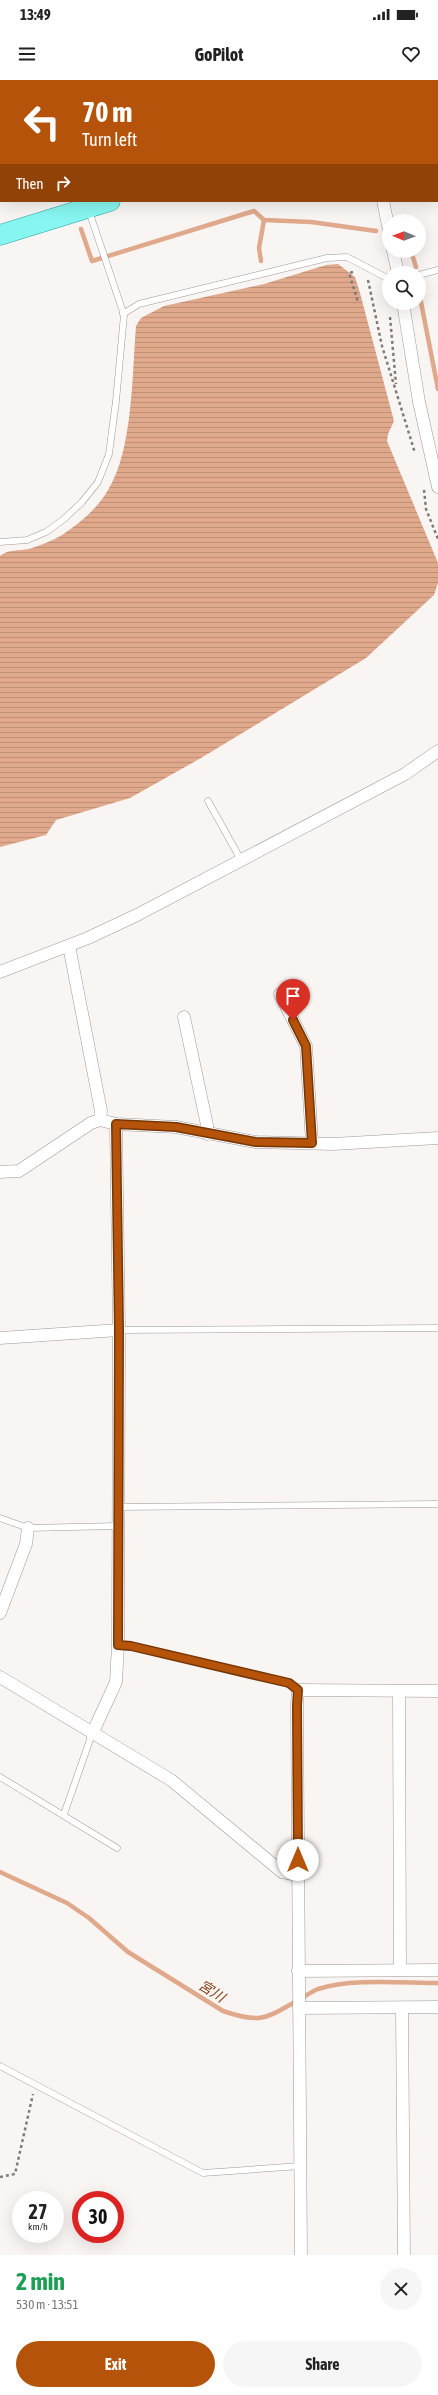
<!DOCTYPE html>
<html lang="en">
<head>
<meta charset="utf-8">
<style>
	:root { --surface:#fff; --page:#f6f6f6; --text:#222; --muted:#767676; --accent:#b45309 }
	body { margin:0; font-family:"Asap Condensed","Noto Sans JP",sans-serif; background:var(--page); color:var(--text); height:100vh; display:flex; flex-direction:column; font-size:15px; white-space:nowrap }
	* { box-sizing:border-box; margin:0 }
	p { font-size:13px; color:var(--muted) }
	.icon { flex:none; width:22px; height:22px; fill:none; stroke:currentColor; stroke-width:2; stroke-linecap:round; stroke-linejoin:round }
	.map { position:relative; height:2175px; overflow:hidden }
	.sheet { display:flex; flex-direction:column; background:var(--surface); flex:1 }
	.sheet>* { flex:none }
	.guide { position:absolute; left:0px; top:0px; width:438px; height:122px; box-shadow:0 4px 16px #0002; background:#b45309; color:#fff; overflow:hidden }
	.needle { width:26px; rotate:271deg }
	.controls { position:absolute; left:382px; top:134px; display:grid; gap:8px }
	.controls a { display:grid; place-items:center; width:44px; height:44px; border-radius:50%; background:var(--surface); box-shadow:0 4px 16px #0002; font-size:20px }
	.speed { position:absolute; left:12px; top:2111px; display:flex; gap:8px; font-size:20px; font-weight:700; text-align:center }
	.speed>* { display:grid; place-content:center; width:52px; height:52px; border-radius:50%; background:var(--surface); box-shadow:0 4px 16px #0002; line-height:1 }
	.speed small { font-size:10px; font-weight:400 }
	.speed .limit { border:6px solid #d22; background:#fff; color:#111 }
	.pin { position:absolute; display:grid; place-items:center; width:34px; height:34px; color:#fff; margin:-41px -17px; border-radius:50% 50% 50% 0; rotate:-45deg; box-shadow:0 0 4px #0007 }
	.pin .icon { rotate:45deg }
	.me { position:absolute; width:44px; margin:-22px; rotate:0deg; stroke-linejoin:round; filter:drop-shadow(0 0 3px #0008) }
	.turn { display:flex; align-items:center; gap:14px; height:84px; padding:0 16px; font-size:18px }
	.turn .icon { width:52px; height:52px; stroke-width:2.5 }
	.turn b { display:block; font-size:28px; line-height:34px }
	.then { display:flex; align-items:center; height:38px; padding:0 16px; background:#0003; gap:8px; font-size:15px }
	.round { display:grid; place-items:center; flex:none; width:42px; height:42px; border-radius:21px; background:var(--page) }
	.head { display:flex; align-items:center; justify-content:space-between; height:68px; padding:0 16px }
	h1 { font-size:24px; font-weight:700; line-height:30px; color:#1e9e55 }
	.button { display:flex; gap:8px; margin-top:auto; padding:8px 16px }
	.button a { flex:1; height:46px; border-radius:24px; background:var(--accent); color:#fff; font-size:16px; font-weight:700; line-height:46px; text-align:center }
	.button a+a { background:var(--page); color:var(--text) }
	.status { display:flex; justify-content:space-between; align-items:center; height:28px; padding:0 20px; background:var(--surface); direction:ltr }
	.status svg { height:11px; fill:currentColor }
	header { display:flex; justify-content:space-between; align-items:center; height:52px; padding:0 16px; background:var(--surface); font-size:18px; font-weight:700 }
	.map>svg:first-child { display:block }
</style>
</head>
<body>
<div class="status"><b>13:49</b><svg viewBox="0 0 49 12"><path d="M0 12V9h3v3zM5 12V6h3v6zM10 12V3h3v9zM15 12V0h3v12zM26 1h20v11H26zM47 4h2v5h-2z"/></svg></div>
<header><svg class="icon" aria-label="menu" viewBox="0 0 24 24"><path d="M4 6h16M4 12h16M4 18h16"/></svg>GoPilot<svg class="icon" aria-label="heart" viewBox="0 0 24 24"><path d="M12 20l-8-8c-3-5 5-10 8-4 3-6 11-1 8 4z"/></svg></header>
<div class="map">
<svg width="438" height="2175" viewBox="0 0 438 2175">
	<defs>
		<pattern id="water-rules" width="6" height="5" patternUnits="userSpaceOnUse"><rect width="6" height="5" fill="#e0a98c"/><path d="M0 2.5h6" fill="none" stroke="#bf9078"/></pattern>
	</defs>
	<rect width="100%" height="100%" fill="#f9f5f3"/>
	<path fill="url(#water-rules)" d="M 338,184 L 355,197 L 360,213 L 394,341 L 388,354 L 387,361 L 438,483 L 438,503 L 434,515 L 366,578 L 201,678 L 130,718 L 56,740 L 46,755 L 0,767 L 0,476 C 8,469 19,471 29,469 C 41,465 52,461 62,455 C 80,443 98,428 108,410 C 133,370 132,294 136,246 L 141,238 L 164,226 L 264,204 L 326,185 Z"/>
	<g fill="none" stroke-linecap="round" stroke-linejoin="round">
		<g stroke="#e0a98c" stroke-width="4.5">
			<path d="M 0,40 L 1,40"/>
			<path d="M 81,149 L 92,181 L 254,131 L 264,140 L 311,142 L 376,151"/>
			<path d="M 411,171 L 416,187"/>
			<path d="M 261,181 L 259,168 L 264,140"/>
			<path d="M 419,212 L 438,309"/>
			<path d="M 0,1792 L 67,1823 L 89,1838 L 128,1872 L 223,1931 C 264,1945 267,1937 302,1918 C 307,1915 313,1911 318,1909 C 350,1898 404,1903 438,1903"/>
		</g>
		<defs>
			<g id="service">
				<path d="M 419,195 L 438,190"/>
				<path d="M 123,234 L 139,224 L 327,178 L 347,177 L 389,199"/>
				<path d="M 0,462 L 27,460 L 46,452 L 64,439 L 82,422 L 98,402 L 109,374 L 116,321 L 124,235 L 89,131"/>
				<path d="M 208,721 L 241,780"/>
				<path d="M 119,1250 L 438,1248"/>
				<path d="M 118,1427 L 438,1424"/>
				<path d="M 0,1438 L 28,1448 L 117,1446"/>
				<path d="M 118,1565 L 131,1566 L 289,1603 L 298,1610"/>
				<path d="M 0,1697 L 117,1768"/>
				<path d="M 64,1734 L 92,1654"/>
				<path d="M 0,1986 L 203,2093 L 300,2086"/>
			</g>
			<g id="minor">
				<path d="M 52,0 L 52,1"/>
				<path d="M 350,0 L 350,1"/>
				<path d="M 225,1 L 235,0"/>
				<path d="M 383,121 L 389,150"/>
				<path d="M 393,171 L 398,193"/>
				<path d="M 403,223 L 419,322 L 438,407"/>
				<path d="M 69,866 L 101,1031 L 100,1040"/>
				<path d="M 0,892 L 88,858 L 137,835 L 405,694 L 438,671"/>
				<path d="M 280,914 L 306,966 L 312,1063"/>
				<path d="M 184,937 L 207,1045 L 207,1054"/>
				<path d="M 0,1092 L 19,1091 L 91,1043 L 100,1040 L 116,1044 L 176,1047 L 256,1062 L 333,1064 L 438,1058"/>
				<path d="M 0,1258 L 119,1250"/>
				<path d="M 0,1533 L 26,1464 L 28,1448"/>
				<path d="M 0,1597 L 171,1700 L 282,1792 L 298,1795"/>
				<path d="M 399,1611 L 400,1890"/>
				<path d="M 92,1654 L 116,1602 L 118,1565 L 119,1250 L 116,1044"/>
				<path d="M 298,1891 L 438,1890"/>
				<path d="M 299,1928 L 438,1927"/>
				<path d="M 402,1928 L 404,2175"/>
				<path d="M 301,2175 L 297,1625 L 298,1610 L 438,1611"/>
			</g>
			<g id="primary">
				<path d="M 437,20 L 438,20"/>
				<path d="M 0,155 L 110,121"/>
			</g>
		</defs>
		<use href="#service" stroke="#9d9997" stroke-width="7"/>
		<use href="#minor" stroke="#9d9997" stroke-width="13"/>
		<use href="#primary" stroke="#29a19b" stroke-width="21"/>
		<g stroke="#7e7c7a" stroke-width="2.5" stroke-dasharray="3 3" stroke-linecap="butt">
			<path d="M 0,25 L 1,25"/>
			<path d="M 353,192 L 349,193 L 358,222"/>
			<path d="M 368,200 L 382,266 L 415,373"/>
			<path d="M 388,208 L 389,221"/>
			<path d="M 390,237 L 396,304"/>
			<path d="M 424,410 L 426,429 L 438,459"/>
			<path d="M 0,2097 L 15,2094 L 33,2014"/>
		</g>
		<use href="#service" stroke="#fff" stroke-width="6"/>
		<use href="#minor" stroke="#fff" stroke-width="12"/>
		<use href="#primary" stroke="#87f6f1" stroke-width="20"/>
	</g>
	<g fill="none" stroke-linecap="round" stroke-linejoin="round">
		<defs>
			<path id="route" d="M 293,940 L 306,966 L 312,1063 L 256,1062 L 176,1047 L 116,1044 L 119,1250 L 118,1565 L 131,1566 L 289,1603 L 298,1610 L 297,1625 L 298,1780"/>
		</defs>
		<use href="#route" stroke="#753606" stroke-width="10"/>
		<use href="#route" stroke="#b45309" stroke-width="7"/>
	</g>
	<g text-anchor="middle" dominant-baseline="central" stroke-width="3.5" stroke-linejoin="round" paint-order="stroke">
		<g font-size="14" font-style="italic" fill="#823f14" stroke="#f9f5f3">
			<text transform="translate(212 1911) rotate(32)">宮川</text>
		</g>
	</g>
</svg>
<div class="controls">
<a><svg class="needle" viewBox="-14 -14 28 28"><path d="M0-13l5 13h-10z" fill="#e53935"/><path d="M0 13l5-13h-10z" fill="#767676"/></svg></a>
<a><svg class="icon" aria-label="search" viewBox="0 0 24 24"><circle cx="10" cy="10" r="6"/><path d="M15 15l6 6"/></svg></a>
</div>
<div class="speed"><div>27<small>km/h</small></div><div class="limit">30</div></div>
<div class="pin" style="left:293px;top:940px;background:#d93025"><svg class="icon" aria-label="arrive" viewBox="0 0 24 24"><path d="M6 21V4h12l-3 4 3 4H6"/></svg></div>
<svg class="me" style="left:298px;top:1780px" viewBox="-20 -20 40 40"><circle r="19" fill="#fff"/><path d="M0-13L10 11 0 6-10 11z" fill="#b45309"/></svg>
<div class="guide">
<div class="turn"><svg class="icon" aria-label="left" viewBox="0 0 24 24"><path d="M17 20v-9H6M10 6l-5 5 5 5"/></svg><div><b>70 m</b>Turn left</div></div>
<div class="then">Then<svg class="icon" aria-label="right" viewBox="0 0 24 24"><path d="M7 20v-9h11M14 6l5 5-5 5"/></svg></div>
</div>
</div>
<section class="sheet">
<div class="head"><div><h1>2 min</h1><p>530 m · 13:51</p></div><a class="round"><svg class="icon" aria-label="close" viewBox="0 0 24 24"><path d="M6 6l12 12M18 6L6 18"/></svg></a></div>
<div class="button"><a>Exit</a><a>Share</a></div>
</section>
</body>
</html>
